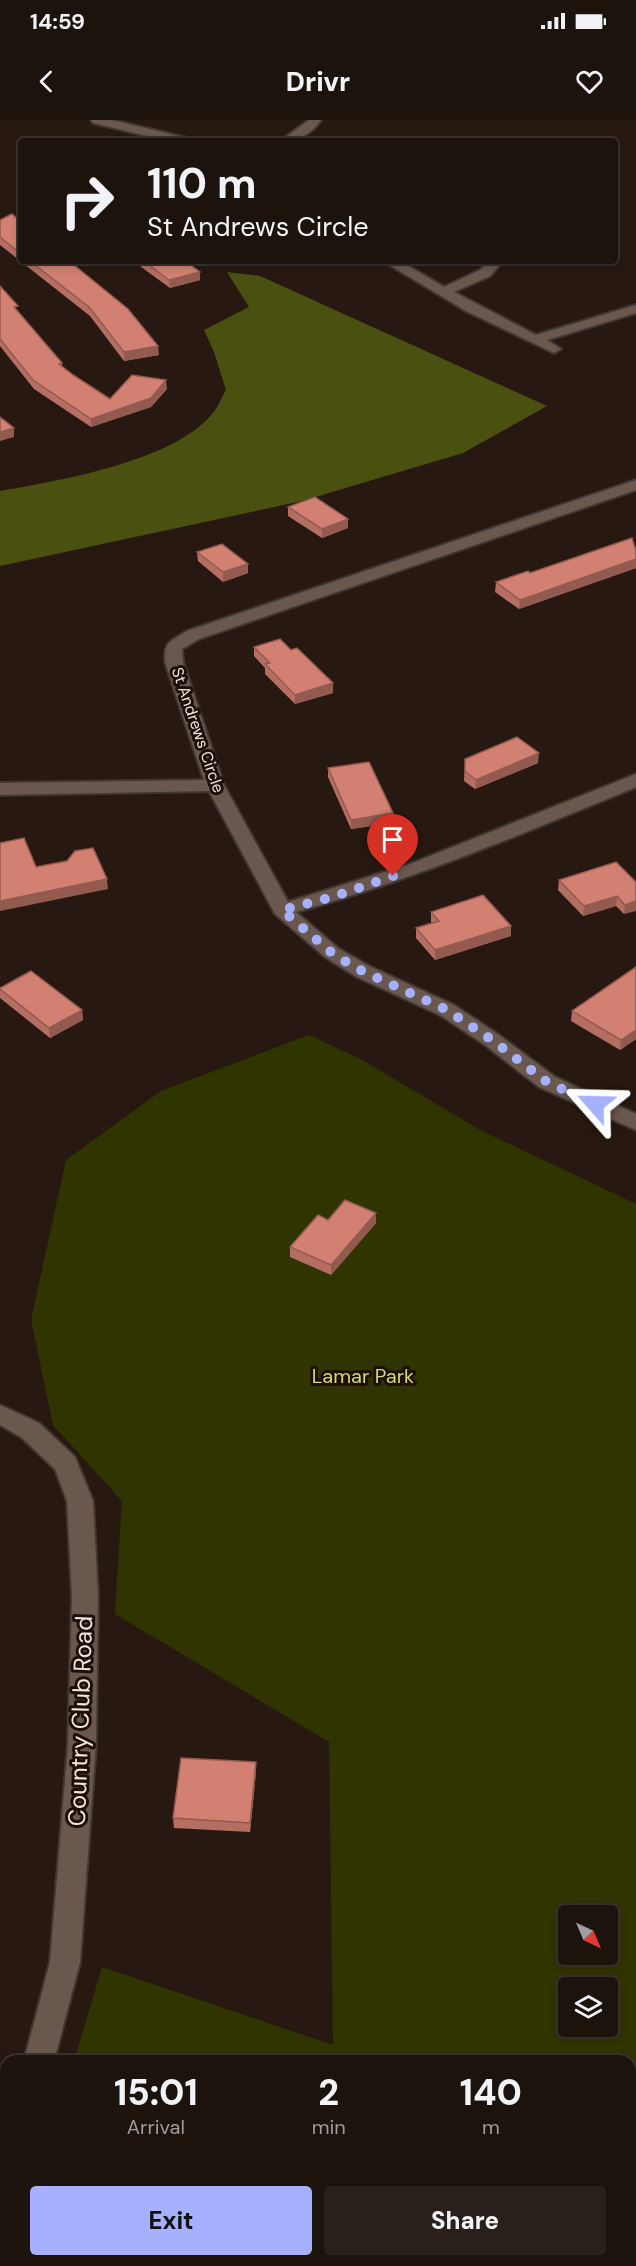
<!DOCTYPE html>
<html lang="en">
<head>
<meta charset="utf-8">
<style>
	:root { --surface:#1d130d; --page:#2a201b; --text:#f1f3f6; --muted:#a09e9d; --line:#3b322e; --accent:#a5b1fc }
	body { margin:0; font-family:"DM Sans",sans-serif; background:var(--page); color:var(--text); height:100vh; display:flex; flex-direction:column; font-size:22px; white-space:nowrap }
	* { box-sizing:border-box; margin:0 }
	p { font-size:20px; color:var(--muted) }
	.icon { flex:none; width:33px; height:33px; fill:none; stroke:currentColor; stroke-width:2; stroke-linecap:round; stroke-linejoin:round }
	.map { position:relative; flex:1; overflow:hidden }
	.panel { position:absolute; left:0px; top:1935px; width:636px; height:212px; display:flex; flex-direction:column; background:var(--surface); border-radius:18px 18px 0 0; box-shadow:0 3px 9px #0003,0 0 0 2px var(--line) }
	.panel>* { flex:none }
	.guide { position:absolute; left:18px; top:18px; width:600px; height:126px; border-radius:6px; box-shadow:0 3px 9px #0003,0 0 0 2px var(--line); background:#1d130d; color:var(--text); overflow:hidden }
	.needle { width:39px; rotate:136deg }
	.fabs { position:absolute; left:558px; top:1785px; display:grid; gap:12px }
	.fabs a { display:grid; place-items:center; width:60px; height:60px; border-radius:6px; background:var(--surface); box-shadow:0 3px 9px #0003,0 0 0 2px var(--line); font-size:30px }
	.pin { position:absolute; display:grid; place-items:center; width:51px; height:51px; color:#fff; margin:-62px -26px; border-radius:50% 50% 50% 0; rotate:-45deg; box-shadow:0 0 6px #0007 }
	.pin .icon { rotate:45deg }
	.me { position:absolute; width:66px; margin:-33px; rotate:295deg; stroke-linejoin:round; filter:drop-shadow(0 0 4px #0008) }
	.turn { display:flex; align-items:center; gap:21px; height:126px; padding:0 30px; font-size:27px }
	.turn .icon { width:78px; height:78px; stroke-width:2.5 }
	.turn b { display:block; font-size:42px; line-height:51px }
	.eta { display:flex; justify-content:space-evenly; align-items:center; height:102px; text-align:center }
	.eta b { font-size:36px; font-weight:800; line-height:42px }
	.primary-button { display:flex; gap:12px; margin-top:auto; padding:12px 30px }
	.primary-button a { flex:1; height:69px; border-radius:6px; background:var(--accent); color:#111; font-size:24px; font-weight:800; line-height:69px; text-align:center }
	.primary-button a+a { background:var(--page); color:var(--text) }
	.status { display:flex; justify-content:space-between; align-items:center; height:42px; padding:0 30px; background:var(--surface); direction:ltr }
	.status svg { height:16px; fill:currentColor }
	header { display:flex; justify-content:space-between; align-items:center; height:78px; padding:0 30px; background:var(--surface); font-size:27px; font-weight:800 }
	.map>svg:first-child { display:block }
</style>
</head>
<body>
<div class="status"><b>14:59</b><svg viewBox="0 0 49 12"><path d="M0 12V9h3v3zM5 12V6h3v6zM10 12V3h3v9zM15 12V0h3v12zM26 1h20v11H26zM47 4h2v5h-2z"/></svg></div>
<header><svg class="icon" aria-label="back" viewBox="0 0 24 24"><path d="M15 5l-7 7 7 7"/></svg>Drivr<svg class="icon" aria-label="heart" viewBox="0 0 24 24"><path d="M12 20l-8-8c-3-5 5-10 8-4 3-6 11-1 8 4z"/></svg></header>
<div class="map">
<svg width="636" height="2146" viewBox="0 0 636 2146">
	<rect width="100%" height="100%" fill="#271911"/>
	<path fill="#303400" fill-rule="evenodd" d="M 309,915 L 364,941 L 480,1010 L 636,1084 L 636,2146 L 0,2146 L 0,2082 L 6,2072 L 6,2140 L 630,2140 L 630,1941 L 74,1941 L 102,1847 L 333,1925 L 329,1622 L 115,1494 L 122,1381 L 53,1305 L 31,1200 L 66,1040 L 161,971 ZM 568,1796 L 608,1796 L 608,1834 L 568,1834 ZM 568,1868 L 608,1868 L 608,1906 L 568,1906 Z"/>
	<path fill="#4a5010" d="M 227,152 L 260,156 L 547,286 L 463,333 L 302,381 L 0,446 L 0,371 C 58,361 174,341 212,294 C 218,288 221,278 226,270 L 214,232 L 204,210 L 249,187 Z"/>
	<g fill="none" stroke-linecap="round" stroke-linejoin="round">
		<defs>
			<g id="street">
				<path d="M 91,0 L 112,0 L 187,18 L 189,21 L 168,21 L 93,3 Z"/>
				<path d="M 309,0 L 321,0 C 311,15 298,21 280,21 Z"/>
				<path d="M 383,141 L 400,141 L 444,167 L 480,150 L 489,141 L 503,141 L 490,156 L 454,172 L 536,215 L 636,185 L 636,193 L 547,220 L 561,229 L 554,233 L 466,191 Z"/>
				<path d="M 636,360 L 636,370 L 199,519 L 182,529 L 183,542 L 224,665 L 288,782 L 410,744 L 636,654 L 636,667 C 524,713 413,760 296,792 L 339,829 L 371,847 L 454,885 L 499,915 L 555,957 L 636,994 L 636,1010 L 539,967 L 485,925 L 440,895 L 357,857 L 325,837 L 275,794 L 209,671 L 0,675 L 0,663 L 204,660 L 165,542 C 164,521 170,522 187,511 Z"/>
				<path d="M 0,1285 L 39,1303 L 75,1337 L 93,1381 L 98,1476 L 96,1624 L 80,1842 L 54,1941 L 24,1941 L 50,1842 L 68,1624 L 72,1476 L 67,1381 L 55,1349 L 21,1317 L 0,1305 Z"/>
				<path d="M 6,2011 L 6,2054 L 0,2057 L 0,2014 Z"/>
			</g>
		</defs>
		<use href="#street" stroke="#403632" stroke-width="4"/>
		<use href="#street" fill="#6a584f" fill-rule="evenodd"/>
	</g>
	<g fill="#b56e62">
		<path d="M 0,100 L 21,102 L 21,141 L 69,141 L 159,235 L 124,241 L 90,196 L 0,125 Z"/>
		<path d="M 133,141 L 185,141 L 200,152 L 200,160 L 170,168 Z"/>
		<path d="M 0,166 L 19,193 L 62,243 L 62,246 L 73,255 L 110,279 L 167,269 L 151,287 L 91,307 L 34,269 L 0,226 Z"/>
		<path d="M 288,387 L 348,408 L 322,418 L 288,396 Z"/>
		<path d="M 636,431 L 636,448 L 519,489 L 495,472 L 496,462 Z"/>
		<path d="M 197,432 L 248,444 L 248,453 L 223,462 L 198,441 Z"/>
		<path d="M 254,527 L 333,573 L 295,584 L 265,554 L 265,548 L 254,536 Z"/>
		<path d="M 465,639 L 538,643 L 475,669 L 464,661 Z"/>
		<path d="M 328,648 L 393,703 L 351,709 L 328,657 Z"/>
		<path d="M 559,760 L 636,762 L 624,794 L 616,786 L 583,796 L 558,770 Z"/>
		<path d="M 431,792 L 511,816 L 435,840 L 416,818 L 416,808 L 432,803 L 431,802 Z"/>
		<path d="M 636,847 L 636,919 L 620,930 L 571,901 L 572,891 Z"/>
		<path d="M 0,868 L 82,890 L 83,900 L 50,918 L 0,878 Z"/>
		<path d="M 376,1093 L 376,1103 L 331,1155 L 290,1137 L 290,1127 L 328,1100 Z"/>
		<path d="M 256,1642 L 256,1652 L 250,1712 L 174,1708 L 173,1698 Z"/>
	</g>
	<g fill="#935a50">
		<path d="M 200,152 L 200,160 L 170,168 L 169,160 Z"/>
		<path d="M 158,226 L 159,235 L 124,241 L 124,232 Z"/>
		<path d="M 166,260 L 167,269 L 151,287 L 91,307 L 91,299 Z"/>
		<path d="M 14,308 L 14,317 L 0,321 L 0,312 Z"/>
		<path d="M 348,399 L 348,408 L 322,418 L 322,409 Z"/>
		<path d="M 636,439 L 636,448 L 519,489 L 520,480 Z"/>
		<path d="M 248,444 L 248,453 L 223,462 L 223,452 Z"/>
		<path d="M 333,563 L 333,573 L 295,584 L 295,575 Z"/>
		<path d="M 539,633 L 538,643 L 475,669 L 476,660 Z"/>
		<path d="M 393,693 L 393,703 L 351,709 L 351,700 Z"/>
		<path d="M 107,759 L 108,769 L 0,791 L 0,781 Z"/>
		<path d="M 617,776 L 616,786 L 583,796 L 584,786 Z"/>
		<path d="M 636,781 L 636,791 L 624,794 L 625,785 Z"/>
		<path d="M 511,806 L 511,816 L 435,840 L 435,830 Z"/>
		<path d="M 82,890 L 83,900 L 50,918 L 49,908 Z"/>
		<path d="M 636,910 L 636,919 L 620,930 L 621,920 Z"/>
		<path d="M 376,1093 L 376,1103 L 331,1155 L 331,1145 Z"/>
		<path d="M 256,1642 L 256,1652 L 250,1712 L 250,1703 Z"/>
	</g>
	<g fill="#d28072" stroke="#935a50" stroke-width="1.5">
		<path d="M 12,94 L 21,102 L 21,134 L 0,117 L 0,100 Z"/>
		<path d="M 30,141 L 69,141 L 128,189 L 158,226 L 124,232 L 89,187 Z"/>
		<path d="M 144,141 L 185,141 L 200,152 L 169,160 Z"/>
		<path d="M 0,166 L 18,186 L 14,187 L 62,243 L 59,244 L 73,255 L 110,279 L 132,255 L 166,260 L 151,278 L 91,299 L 33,260 L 0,219 Z"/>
		<path d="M 0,297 L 14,308 L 0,312 Z"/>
		<path d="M 315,377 L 348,399 L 322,409 L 288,387 Z"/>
		<path d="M 632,418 L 636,431 L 636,439 L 520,480 L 496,462 L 528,451 L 530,453 Z"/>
		<path d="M 222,424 L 248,444 L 223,452 L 197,432 Z"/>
		<path d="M 280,519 L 291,530 L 297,528 L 333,563 L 295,575 L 265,544 L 270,543 L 254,527 Z"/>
		<path d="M 517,617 L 539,633 L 476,660 L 465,651 L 465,639 Z"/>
		<path d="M 369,642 L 393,693 L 351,700 L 328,648 Z"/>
		<path d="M 24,718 L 36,747 L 67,741 L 75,731 L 93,728 L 107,759 L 0,781 L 0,723 Z"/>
		<path d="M 616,742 L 636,762 L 636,781 L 625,785 L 617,776 L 584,786 L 559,760 Z"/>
		<path d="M 483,775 L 511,806 L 435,830 L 416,808 L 439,801 L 431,792 Z"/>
		<path d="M 636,847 L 636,910 L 621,920 L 572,891 Z"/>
		<path d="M 31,851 L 82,890 L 49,908 L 0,869 L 0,868 Z"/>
		<path d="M 345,1080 L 376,1093 L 331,1145 L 290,1127 L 318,1095 L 328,1100 Z"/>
		<path d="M 181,1638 L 256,1642 L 250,1703 L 173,1698 Z"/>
	</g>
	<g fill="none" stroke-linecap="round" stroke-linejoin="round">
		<path stroke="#a5b1fc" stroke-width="10" stroke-dasharray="0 18" d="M 393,756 L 333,777 L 282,790 L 332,833 L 348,843 L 364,852 L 447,890 L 492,920 L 547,962 L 595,984"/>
	</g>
	<g text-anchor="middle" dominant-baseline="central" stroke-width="6" stroke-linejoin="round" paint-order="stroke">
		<g font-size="16" fill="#f0e5e0" stroke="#1d1009">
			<text transform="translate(198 610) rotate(71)">St Andrews Circle</text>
		</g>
		<g font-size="20" fill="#d1dd70" stroke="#1d1009">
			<text x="363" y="1256">Lamar Park</text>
		</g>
		<g font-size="24" fill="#f0e5e0" stroke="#1d1009">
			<text transform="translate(80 1601) rotate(-88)">Country Club Road</text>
		</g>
	</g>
</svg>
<div class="fabs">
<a><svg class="needle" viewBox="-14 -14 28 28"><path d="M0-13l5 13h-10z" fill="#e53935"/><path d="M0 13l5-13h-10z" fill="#a09e9d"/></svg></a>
<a><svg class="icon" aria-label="layers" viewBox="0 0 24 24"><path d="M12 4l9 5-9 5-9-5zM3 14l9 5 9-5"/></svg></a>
</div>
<div class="pin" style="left:393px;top:756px;background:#d93025"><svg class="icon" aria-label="arrive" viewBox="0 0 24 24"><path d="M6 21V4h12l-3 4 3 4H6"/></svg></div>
<svg class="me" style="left:595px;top:984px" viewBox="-20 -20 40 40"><path d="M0-17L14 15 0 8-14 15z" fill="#a5b1fc" stroke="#fff" stroke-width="4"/></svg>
<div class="guide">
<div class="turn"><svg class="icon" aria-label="right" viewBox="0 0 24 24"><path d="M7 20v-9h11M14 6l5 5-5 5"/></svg><div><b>110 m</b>St Andrews Circle</div></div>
</div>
<section class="panel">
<div class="eta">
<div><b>15:01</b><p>Arrival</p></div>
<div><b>2</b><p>min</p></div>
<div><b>140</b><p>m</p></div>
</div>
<div class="primary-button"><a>Exit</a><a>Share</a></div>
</section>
</div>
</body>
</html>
